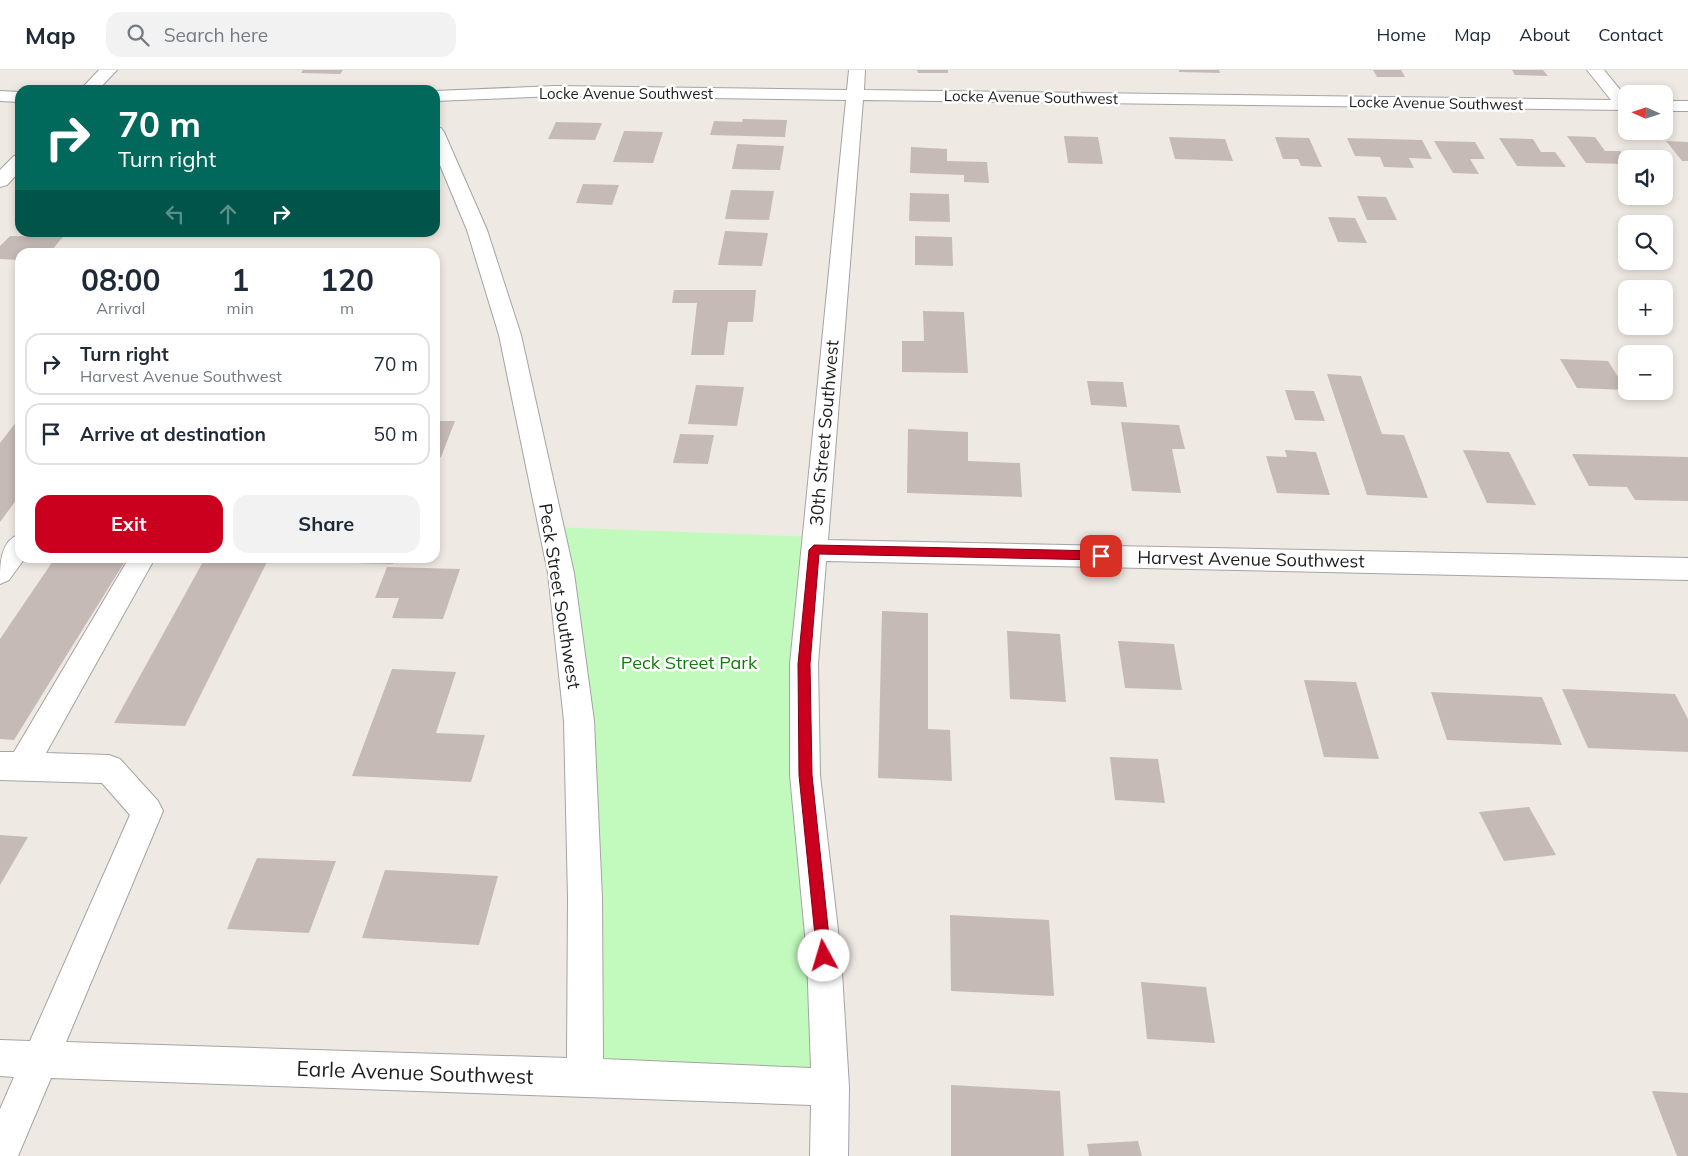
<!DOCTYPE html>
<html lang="en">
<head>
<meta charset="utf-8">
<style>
	:root { --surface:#fff; --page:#f2f2f3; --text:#1f2937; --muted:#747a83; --line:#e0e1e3; --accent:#cb001e }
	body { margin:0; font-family:Mulish,sans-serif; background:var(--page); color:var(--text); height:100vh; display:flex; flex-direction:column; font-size:19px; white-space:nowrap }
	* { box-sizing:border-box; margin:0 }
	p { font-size:16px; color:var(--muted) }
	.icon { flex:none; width:28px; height:28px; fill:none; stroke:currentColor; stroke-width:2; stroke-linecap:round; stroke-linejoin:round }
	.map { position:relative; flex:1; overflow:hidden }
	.panel { position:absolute; left:15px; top:178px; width:425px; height:315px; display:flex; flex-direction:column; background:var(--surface); border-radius:15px; box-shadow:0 2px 8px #0003 }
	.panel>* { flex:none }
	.guide { position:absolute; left:15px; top:15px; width:425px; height:152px; border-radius:15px; box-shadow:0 2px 8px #0003; background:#00695c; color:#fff; overflow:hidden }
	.needle { width:32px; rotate:273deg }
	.buttons { position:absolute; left:1618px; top:15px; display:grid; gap:10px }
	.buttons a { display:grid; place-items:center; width:55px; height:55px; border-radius:10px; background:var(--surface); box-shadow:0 2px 8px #0003; font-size:25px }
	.pin { position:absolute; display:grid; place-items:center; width:42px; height:42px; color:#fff; margin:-21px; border-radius:10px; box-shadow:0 2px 8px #0006 }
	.me { position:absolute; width:55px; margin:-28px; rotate:354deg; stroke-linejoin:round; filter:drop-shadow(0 0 4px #0008) }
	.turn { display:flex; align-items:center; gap:18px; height:105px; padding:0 20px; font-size:22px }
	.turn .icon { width:65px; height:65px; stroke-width:2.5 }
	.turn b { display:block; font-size:35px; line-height:42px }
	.lanes { display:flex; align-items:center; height:48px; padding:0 20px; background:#0003; justify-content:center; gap:25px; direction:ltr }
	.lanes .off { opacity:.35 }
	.eta { display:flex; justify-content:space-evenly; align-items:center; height:85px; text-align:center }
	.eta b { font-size:30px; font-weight:700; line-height:35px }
	.button { display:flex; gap:10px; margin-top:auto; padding:10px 20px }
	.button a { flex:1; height:58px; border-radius:15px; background:var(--accent); color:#fff; font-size:20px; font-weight:700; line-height:58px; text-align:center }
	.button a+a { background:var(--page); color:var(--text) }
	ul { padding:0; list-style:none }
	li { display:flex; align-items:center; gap:15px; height:62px; margin:0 10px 8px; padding:0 10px; border:2px solid var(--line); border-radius:15px }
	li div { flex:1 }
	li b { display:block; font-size:19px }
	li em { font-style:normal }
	header { display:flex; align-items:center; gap:30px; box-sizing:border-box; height:70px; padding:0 25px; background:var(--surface); border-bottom:1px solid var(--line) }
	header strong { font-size:24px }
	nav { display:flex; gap:28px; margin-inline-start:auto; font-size:18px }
	.search { width:350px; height:45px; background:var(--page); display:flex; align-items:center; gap:12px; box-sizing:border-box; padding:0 18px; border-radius:15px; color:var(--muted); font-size:19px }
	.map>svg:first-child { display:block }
</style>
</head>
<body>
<header>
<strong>Map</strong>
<div class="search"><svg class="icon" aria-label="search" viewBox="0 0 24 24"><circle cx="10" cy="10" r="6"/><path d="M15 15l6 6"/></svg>Search here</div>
<nav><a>Home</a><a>Map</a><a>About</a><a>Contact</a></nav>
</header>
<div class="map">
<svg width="1688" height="1086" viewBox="0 0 1688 1086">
	<rect width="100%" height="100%" fill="#efe9e3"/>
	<path fill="#c2fabe" d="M 552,457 L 815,467 L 830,1017 L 585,1007 Z"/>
	<g fill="#c6bab6">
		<path d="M 303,0 L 343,0 L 340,4 L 301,3 Z"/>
		<path d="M 917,0 L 948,0 L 948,3 L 918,3 Z"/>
		<path d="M 1179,0 L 1219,0 L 1220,3 L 1179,2 Z"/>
		<path d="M 1373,0 L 1401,0 L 1405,7 L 1377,7 Z"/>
		<path d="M 1512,0 L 1543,0 L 1548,6 L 1515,5 Z"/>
		<path d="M 743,49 L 787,50 L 785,67 L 710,65 L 714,51 L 742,52 Z"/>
		<path d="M 556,52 L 602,53 L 595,70 L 548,69 Z"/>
		<path d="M 624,61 L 663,62 L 653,93 L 613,92 Z"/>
		<path d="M 1064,66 L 1098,67 L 1103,94 L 1068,93 Z"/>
		<path d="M 1567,66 L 1595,67 L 1605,81 L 1620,81 L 1626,90 L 1626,94 L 1586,93 Z"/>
		<path d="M 1169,67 L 1225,69 L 1233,91 L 1175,89 Z"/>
		<path d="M 1275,67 L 1309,68 L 1322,97 L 1301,96 L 1298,89 L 1283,89 Z"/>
		<path d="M 1347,68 L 1422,70 L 1432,89 L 1409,88 L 1414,98 L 1384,97 L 1380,87 L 1355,86 Z"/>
		<path d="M 1499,68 L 1533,69 L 1541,82 L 1555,82 L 1566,97 L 1517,96 Z"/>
		<path d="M 1434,71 L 1475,72 L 1485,89 L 1470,89 L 1479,104 L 1453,103 Z"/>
		<path d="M 1666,71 L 1688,72 L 1688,91 L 1682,91 Z"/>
		<path d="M 737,74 L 784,76 L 780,100 L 732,99 Z"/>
		<path d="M 911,77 L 947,79 L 947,91 L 987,92 L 989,113 L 964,112 L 964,105 L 910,103 Z"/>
		<path d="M 583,114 L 619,115 L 612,135 L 576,133 Z"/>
		<path d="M 731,120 L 774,121 L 769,150 L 725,149 Z"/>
		<path d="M 910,123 L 949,124 L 950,152 L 909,151 Z"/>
		<path d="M 1357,126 L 1386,127 L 1397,150 L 1367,150 Z"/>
		<path d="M 1328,147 L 1355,148 L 1367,173 L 1338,172 Z"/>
		<path d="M 725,161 L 768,163 L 762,196 L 718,195 Z"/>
		<path d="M 10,166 L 63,167 L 50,182 L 20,182 L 20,190 L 0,189 L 0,176 Z"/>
		<path d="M 915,166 L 952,167 L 953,196 L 915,195 Z"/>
		<path d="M 349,179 L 421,179 L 419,182 L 348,182 Z"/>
		<path d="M 674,220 L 756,220 L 753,252 L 728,252 L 724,285 L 691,285 L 697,233 L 672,233 Z"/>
		<path d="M 923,241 L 964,242 L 968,303 L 902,302 L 902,271 L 924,271 Z"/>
		<path d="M 1560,289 L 1608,291 L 1626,320 L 1577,318 Z"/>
		<path d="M 1327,304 L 1361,306 L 1382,364 L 1404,365 L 1428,428 L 1367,425 Z"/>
		<path d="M 1087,311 L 1123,312 L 1127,337 L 1091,335 Z"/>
		<path d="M 696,315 L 744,317 L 737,356 L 688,354 Z"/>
		<path d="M 1285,320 L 1314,321 L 1325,351 L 1295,350 Z"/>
		<path d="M 20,347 L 20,425 L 0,452 L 0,373 Z"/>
		<path d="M 435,351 L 455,351 L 441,387 L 435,387 Z"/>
		<path d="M 1121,352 L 1179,355 L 1185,379 L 1172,379 L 1181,423 L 1132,421 Z"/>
		<path d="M 908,359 L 968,362 L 968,391 L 1020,393 L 1022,427 L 907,423 Z"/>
		<path d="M 680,364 L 714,365 L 708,394 L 673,393 Z"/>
		<path d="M 1285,380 L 1316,382 L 1330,425 L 1277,423 L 1266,386 L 1287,387 Z"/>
		<path d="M 1463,380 L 1509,382 L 1536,435 L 1487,433 Z"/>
		<path d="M 1572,384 L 1688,387 L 1688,431 L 1635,430 L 1627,417 L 1589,416 Z"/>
		<path d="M 55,488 L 127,488 L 14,670 L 0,669 L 0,569 Z"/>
		<path d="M 205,488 L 269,488 L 185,656 L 114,653 Z"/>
		<path d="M 357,488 L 396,488 L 393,494 L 355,493 Z"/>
		<path d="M 387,497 L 460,499 L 443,549 L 392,548 L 399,528 L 375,528 Z"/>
		<path d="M 882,541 L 928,543 L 928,659 L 950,660 L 952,711 L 878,708 Z"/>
		<path d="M 1007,561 L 1060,564 L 1066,632 L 1010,629 Z"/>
		<path d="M 1118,571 L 1174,574 L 1182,620 L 1125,618 Z"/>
		<path d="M 392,599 L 456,602 L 436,663 L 485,665 L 471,712 L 352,706 Z"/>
		<path d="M 1304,610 L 1356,612 L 1379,689 L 1324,687 Z"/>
		<path d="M 1562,619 L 1675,624 L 1688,649 L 1688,682 L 1588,678 Z"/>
		<path d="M 1431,622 L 1542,627 L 1562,675 L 1447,670 Z"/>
		<path d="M 1110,687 L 1158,689 L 1165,733 L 1115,730 Z"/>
		<path d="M 1529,737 L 1556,785 L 1504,791 L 1479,742 Z"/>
		<path d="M 0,765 L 28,767 L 0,815 Z"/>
		<path d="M 257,788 L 336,791 L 309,863 L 227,859 Z"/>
		<path d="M 385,800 L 498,806 L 479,875 L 362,868 Z"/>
		<path d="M 950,845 L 1049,850 L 1054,926 L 951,921 Z"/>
		<path d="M 1141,912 L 1206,917 L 1215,973 L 1147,969 Z"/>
		<path d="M 951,1015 L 1060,1021 L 1064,1086 L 951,1086 Z"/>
		<path d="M 1652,1021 L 1688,1023 L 1688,1086 L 1677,1086 Z"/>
		<path d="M 1138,1071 L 1142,1086 L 1089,1086 L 1087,1074 Z"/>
	</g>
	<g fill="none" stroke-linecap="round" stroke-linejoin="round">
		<defs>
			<g id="minor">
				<path d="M 99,0 L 117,0 L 98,20 L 80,20 Z"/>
				<path d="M 849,0 L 865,0 L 864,20 L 1611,30 L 1587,0 L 1604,0 L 1626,27 L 1626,40 L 863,30 L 828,470 L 1688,488 L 1688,510 L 826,491 L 818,594 L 820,705 L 841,886 L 849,1017 L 848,1086 L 810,1086 L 811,1035 L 51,1008 L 18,1086 L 0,1086 L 0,1039 L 14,1007 L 0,1006 L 0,970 L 30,971 L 130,745 L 102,713 L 0,710 L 0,682 L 14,682 L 129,488 L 155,488 L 46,683 L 109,685 L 120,689 L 158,731 L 163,741 L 66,972 L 567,988 L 568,828 L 564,651 L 548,503 L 499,265 L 467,160 L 435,83 L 435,57 L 441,58 L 444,62 L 487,160 L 521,265 L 574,503 L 594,651 L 602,828 L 603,989 L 811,998 L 807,886 L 790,705 L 790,594 L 846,30 L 555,26 L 435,31 L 435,21 L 555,16 L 847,20 Z"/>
				<path d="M 0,21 L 20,22 L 20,32 L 0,31 Z"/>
				<rect x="1664" y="31" width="24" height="10"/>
				<path d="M 20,85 L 20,101 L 7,115 L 0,117 L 0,100 L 14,86 Z"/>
				<path d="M 20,464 L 20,488 L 25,488 L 9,510 L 0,514 C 0,493 0,471 20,464 Z"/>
			</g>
		</defs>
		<use href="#minor" stroke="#a4a4a4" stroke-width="2"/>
		<use href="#minor" fill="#fff" fill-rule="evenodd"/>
	</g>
	<path fill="#cb001e" stroke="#840014" d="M 814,475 L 1101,481 L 1106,486 L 1101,490 L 819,484 L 810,594 L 812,705 L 831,886 L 829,891 L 824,893 L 819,891 L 817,886 L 799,705 L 798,594 L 809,480 Z"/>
	<g text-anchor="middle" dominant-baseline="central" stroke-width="5" stroke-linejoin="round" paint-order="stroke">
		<g font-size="15" fill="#1d1d1d" stroke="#fff">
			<text x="626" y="23">Locke Avenue Southwest</text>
			<text transform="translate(1031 27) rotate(1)">Locke Avenue Southwest</text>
			<text transform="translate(1436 33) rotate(1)">Locke Avenue Southwest</text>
		</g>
		<g font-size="18" fill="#1d1d1d" stroke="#fff">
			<text transform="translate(824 363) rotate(-85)">30th Street Southwest</text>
			<text transform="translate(1251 489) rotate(1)">Harvest Avenue Southwest</text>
			<text transform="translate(560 526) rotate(81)">Peck Street Southwest</text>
		</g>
		<g font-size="18" fill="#117d09" stroke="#fff">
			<text x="689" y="592">Peck Street Park</text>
		</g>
		<g font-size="21" fill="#1d1d1d" stroke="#fff">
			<text transform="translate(415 1002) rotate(2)">Earle Avenue Southwest</text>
		</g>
	</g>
</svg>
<div class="buttons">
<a><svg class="needle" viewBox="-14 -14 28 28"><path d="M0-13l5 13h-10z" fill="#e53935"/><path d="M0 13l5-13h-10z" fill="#747a83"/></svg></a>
<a><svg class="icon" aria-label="sound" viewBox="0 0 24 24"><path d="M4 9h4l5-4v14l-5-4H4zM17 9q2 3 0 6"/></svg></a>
<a><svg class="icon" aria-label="search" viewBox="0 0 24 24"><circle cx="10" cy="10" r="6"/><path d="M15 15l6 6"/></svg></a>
<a>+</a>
<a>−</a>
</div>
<div class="pin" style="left:1101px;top:486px;background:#d93025"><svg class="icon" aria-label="arrive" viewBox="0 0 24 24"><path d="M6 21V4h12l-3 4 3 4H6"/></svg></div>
<svg class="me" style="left:824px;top:886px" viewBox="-20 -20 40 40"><circle r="19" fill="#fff"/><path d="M0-13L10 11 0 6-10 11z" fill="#cb001e"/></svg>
<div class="guide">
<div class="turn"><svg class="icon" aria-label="right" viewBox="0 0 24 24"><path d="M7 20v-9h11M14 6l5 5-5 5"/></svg><div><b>70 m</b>Turn right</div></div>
<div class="lanes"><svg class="icon off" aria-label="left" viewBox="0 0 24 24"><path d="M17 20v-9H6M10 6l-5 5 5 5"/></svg><svg class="icon off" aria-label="ahead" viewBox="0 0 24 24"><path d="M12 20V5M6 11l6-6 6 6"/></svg><svg class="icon" aria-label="right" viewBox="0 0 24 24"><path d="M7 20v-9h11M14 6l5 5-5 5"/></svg></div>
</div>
<section class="panel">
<div class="eta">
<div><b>08:00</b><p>Arrival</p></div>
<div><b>1</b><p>min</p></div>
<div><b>120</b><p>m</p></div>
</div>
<ul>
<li><svg class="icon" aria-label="right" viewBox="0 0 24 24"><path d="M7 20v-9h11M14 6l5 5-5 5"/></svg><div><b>Turn right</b><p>Harvest Avenue Southwest</p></div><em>70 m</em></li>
<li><svg class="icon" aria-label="arrive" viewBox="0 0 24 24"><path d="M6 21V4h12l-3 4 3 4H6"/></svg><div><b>Arrive at destination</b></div><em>50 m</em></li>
</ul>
<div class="button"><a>Exit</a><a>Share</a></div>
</section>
</div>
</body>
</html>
